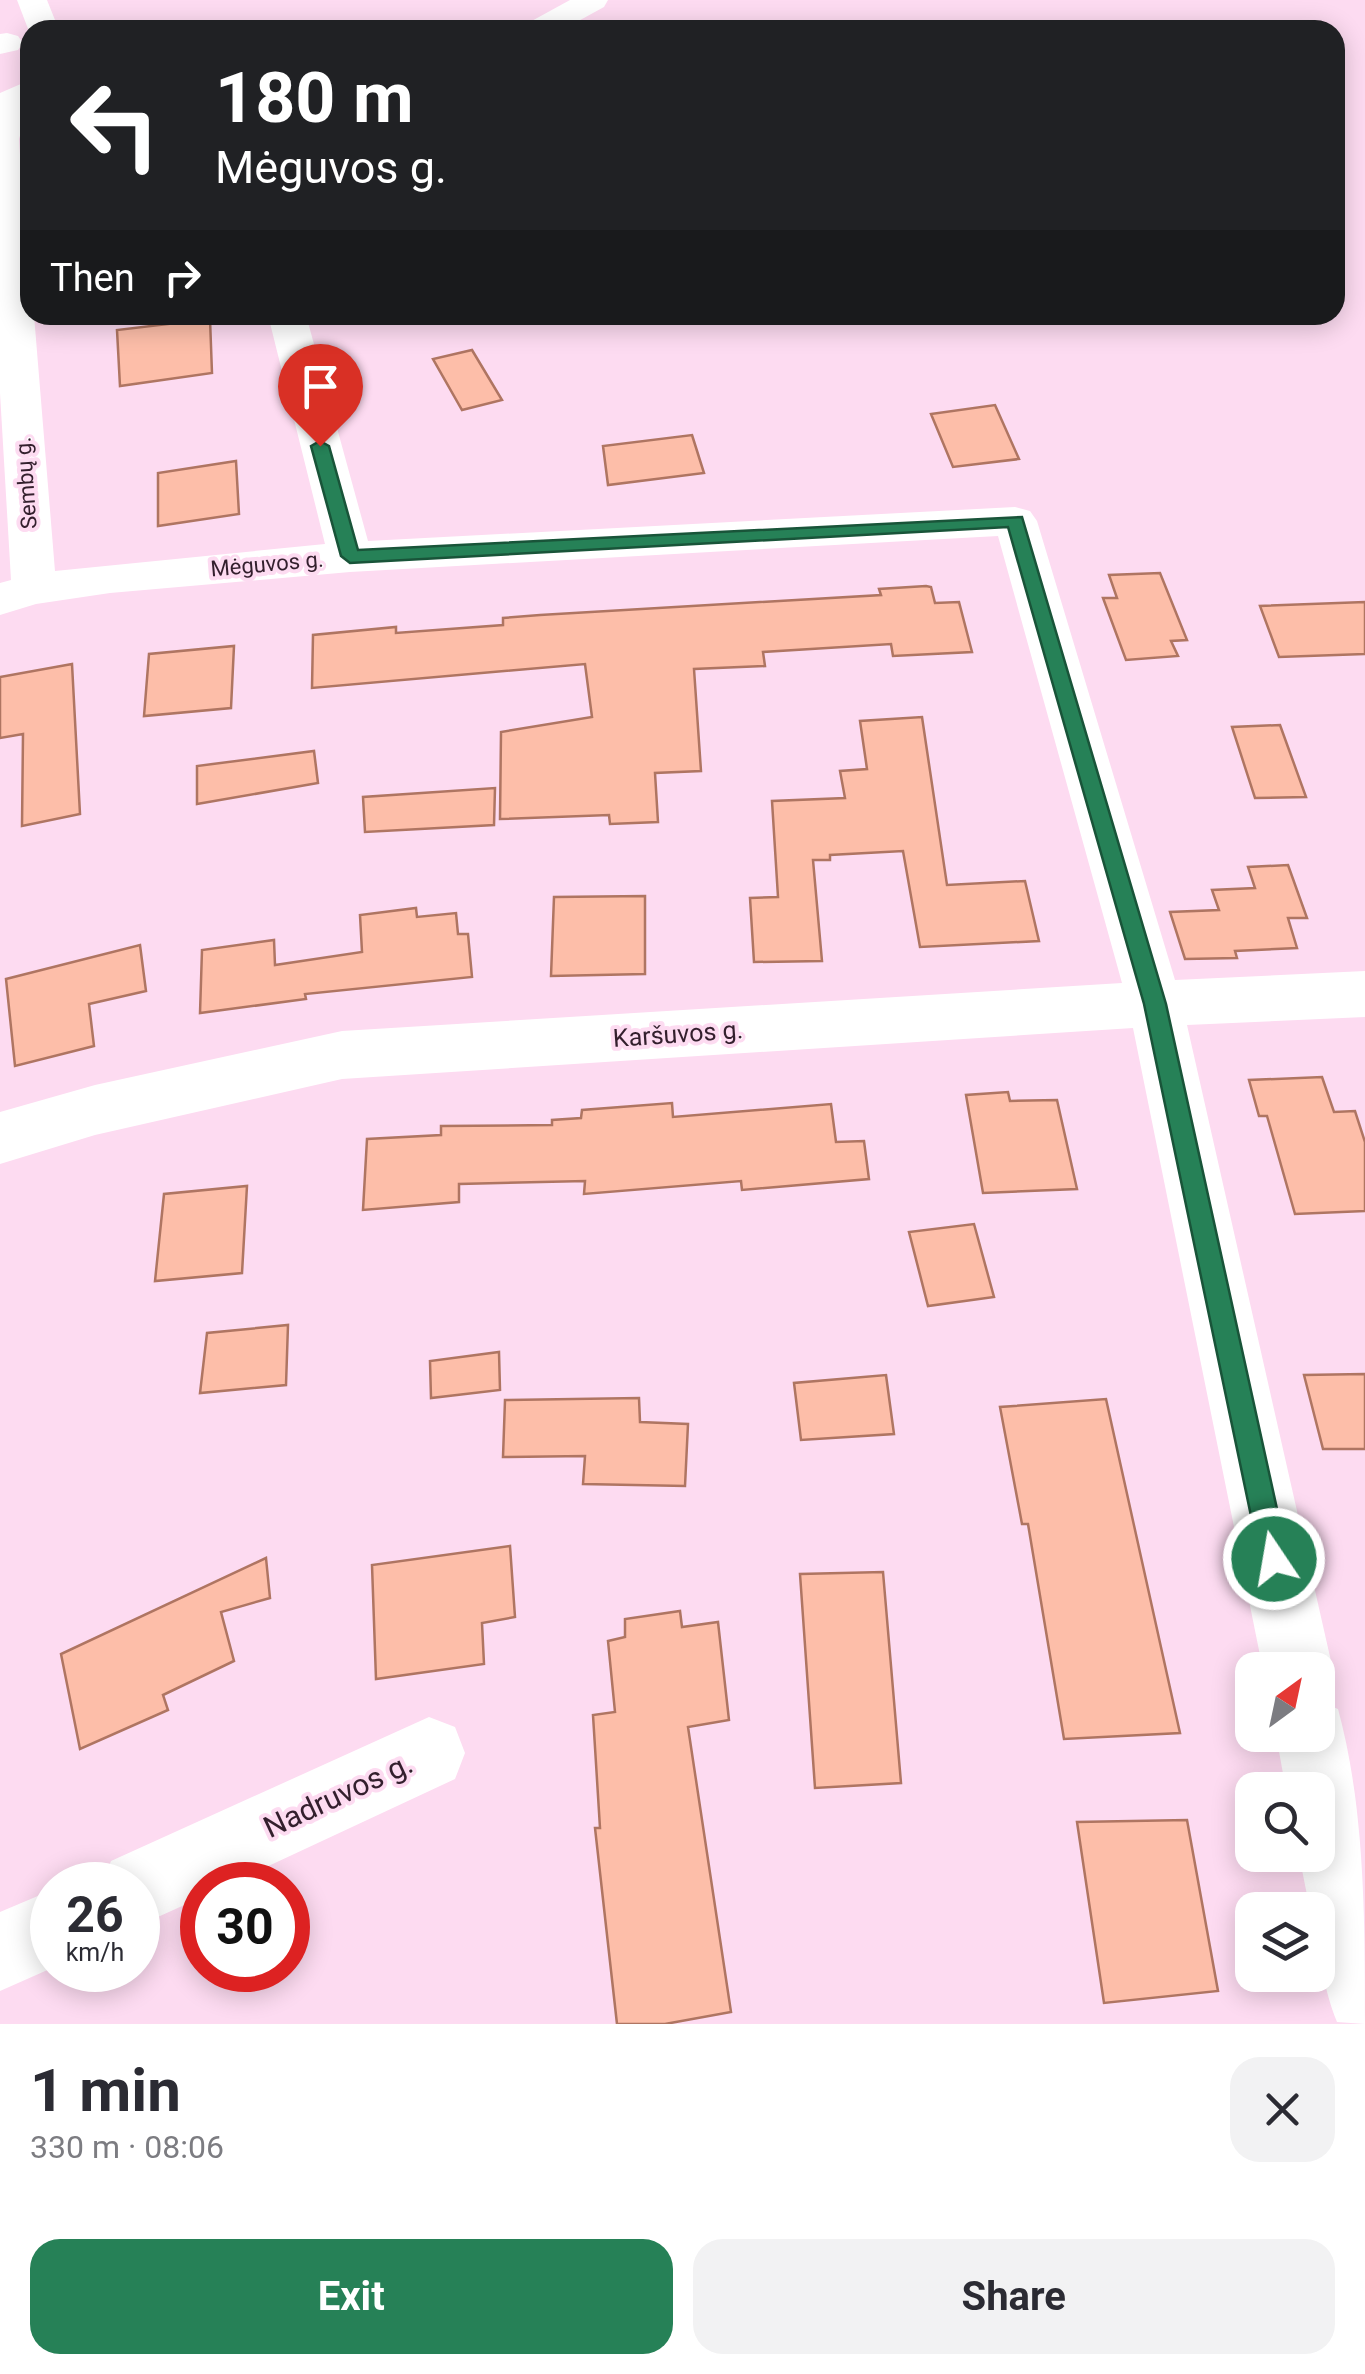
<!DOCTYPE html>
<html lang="en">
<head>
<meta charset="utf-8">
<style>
	:root { --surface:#fff; --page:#f2f2f3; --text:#2b2b33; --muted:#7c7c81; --accent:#268157 }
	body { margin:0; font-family:Roboto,sans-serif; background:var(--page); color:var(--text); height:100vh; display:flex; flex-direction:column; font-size:38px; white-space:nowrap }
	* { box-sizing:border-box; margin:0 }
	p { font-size:32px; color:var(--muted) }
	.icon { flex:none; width:55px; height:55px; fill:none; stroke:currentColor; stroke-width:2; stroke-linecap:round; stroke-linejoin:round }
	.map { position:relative; height:2024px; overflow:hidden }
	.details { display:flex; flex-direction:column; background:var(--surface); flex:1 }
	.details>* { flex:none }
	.guide { position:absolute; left:20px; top:20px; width:1325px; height:305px; border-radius:30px; box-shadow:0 5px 25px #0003; background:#202124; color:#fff; overflow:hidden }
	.needle { width:65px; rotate:33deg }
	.buttons { position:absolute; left:1235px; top:1652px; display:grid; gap:20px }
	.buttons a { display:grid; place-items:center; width:100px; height:100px; border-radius:20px; background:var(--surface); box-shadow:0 5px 25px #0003; font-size:50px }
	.speed { position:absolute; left:30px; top:1862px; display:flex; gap:20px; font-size:50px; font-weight:700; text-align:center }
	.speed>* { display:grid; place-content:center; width:130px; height:130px; border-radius:50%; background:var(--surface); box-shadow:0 5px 25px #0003; line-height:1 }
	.speed small { font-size:25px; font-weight:400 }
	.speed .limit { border:15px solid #d22; background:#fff; color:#111 }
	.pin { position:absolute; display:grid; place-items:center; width:85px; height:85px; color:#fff; margin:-102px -42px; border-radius:50% 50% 50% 0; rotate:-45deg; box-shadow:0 0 10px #0007 }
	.pin .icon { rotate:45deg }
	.me { position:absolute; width:110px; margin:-55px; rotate:348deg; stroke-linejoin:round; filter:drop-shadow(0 0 8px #0008) }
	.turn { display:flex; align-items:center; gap:35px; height:210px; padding:0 30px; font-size:45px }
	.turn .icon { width:130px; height:130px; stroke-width:2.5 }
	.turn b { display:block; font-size:70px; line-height:85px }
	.then { display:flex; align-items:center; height:95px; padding:0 30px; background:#0003; gap:20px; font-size:38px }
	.round { display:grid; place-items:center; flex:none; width:105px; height:105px; border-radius:30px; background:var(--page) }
	.head { display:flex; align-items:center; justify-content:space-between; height:170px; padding:0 30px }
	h1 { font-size:60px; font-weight:700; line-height:75px }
	.cta { display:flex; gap:20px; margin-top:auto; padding:20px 30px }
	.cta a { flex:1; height:115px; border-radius:30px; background:var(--accent); color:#fff; font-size:40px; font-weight:700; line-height:115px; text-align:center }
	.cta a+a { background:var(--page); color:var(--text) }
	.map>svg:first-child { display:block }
</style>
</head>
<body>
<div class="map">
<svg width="1365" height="2024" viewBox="0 0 1365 2024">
	<rect width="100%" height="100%" fill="#fddbf1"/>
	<g fill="#fdbea9" stroke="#af7562" stroke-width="2.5">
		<path d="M 210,319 L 212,373 L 120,386 L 117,330 Z"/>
		<path d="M 472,350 L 502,400 L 462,410 L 433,359 Z"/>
		<path d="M 995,405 L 1019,459 L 953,467 L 931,414 Z"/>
		<path d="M 692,435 L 704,473 L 608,485 L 603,446 Z"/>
		<path d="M 236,461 L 239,514 L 158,526 L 158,473 Z"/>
		<path d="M 1160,573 L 1187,640 L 1171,641 L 1178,656 L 1126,660 L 1103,598 L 1117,598 L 1109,575 Z"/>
		<path d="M 926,586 L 931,587 L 935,603 L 959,602 L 972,652 L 893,656 L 891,644 L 763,652 L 765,666 L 694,669 L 701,771 L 655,773 L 658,822 L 610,824 L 609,815 L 500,819 L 501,732 L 592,717 L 585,664 L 312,688 L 313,635 L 396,627 L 396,633 L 503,625 L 503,618 L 540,615 L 881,595 L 879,589 Z"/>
		<path d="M 1365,602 L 1365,654 L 1279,657 L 1260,606 Z"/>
		<path d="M 234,646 L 231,708 L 144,716 L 149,654 Z"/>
		<path d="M 72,664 L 80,814 L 22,826 L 23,734 L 0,738 L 0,677 Z"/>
		<path d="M 922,717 L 947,885 L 1025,881 L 1039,941 L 920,947 L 903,851 L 830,855 L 830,860 L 813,860 L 822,961 L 754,962 L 750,898 L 778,897 L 772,801 L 845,798 L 840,771 L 867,769 L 860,721 Z"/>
		<path d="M 1280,725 L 1306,797 L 1255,798 L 1232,727 Z"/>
		<path d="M 314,751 L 318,783 L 197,804 L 197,766 Z"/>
		<path d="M 495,788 L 494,825 L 365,832 L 363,797 Z"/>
		<path d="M 1288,865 L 1307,918 L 1288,918 L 1297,948 L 1235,951 L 1237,958 L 1185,959 L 1170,912 L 1219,910 L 1212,890 L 1255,888 L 1248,867 Z"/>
		<path d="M 645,896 L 645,974 L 551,976 L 554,897 Z"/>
		<path d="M 416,908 L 417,917 L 456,913 L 458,934 L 468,934 L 472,977 L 305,994 L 306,999 L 200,1013 L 202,950 L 274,940 L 275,965 L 362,952 L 360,915 Z"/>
		<path d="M 140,945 L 146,991 L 89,1004 L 94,1046 L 15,1066 L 6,979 Z"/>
		<path d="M 1322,1077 L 1334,1112 L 1355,1111 L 1365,1142 L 1365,1211 L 1295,1214 L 1267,1116 L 1259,1116 L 1249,1080 Z"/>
		<path d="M 1008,1092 L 1010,1101 L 1057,1100 L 1077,1189 L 983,1193 L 966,1095 Z"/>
		<path d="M 672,1103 L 673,1117 L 831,1104 L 836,1142 L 864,1141 L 869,1179 L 742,1190 L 741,1181 L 584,1194 L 585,1181 L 459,1184 L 459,1202 L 363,1210 L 367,1139 L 441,1135 L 441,1126 L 552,1125 L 552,1120 L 581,1118 L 582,1110 Z"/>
		<path d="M 247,1186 L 242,1273 L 155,1281 L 164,1194 Z"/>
		<path d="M 974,1224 L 994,1297 L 928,1306 L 909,1232 Z"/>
		<path d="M 288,1325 L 286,1385 L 200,1393 L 207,1333 Z"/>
		<path d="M 499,1352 L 500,1390 L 431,1398 L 430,1361 Z"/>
		<path d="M 1365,1374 L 1365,1449 L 1323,1449 L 1304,1375 Z"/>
		<path d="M 886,1375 L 894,1434 L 801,1440 L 794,1383 Z"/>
		<path d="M 639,1398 L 640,1422 L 688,1424 L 685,1486 L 583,1484 L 585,1456 L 503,1457 L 505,1400 Z"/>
		<path d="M 1106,1399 L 1180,1733 L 1064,1739 L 1028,1524 L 1022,1524 L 1000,1407 Z"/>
		<path d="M 510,1546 L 515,1617 L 482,1623 L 484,1664 L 376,1679 L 372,1565 Z"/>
		<path d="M 266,1558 L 270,1598 L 221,1612 L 234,1661 L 163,1695 L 168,1710 L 80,1749 L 61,1654 Z"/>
		<path d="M 883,1572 L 901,1783 L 815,1788 L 800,1574 Z"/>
		<path d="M 680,1611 L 682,1627 L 718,1622 L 729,1720 L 688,1727 L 731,2012 L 665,2024 L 617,2024 L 595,1828 L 600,1828 L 593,1715 L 615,1712 L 608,1641 L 625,1637 L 625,1619 Z"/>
		<path d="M 1187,1820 L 1218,1991 L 1104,2003 L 1077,1822 Z"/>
	</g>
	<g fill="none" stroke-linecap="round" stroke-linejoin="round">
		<g fill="#fff" fill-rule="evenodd">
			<path d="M 17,0 L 47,0 L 59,30 L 30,30 L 30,34 Z"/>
			<path d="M 570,0 L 608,0 L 604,7 L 562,30 L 523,30 L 528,23 Z"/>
			<path d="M 7,33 L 18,36 L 23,43 L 18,50 L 0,54 L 0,34 Z"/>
			<path d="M 30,80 L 30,102 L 19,139 L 30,315 L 34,315 L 55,571 L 325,544 L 268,315 L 306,315 L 368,541 L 1015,507 L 1030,511 L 1037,521 L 1175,980 L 1365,971 L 1365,1017 L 1187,1025 L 1333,1670 L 1323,1695 L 1318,1697 L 1318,1670 L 1263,1670 L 1133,1028 L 342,1079 L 95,1135 L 0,1164 L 0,1112 L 95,1085 L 342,1031 L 1122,983 L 998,536 L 350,572 L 110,593 L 36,604 L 0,615 L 0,583 L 11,580 L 0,393 L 0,93 Z"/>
			<path d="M 1318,1701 L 1338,1709 C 1365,1808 1365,1920 1365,2024 L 1337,2022 C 1322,1984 1318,1950 1318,1910 L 1310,1910 L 1299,1855 L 1318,1855 L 1318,1790 L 1286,1790 L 1276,1735 L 1318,1735 Z"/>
			<path d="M 429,1717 L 455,1727 L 465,1753 L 455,1779 L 228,1885 L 202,1885 L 202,1897 L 138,1926 L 138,1885 L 101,1885 L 111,1861 Z"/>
			<path d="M 52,1890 L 52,1968 L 0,1991 L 0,1912 Z"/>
		</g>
	</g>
	<path fill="#268157" stroke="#195439" stroke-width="2.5" d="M 320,441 L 329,446 L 358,550 L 1022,517 L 1166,1004 L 1288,1559 L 1284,1569 L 1274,1573 L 1264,1569 L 1260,1559 L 1144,1004 L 1008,527 L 350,563 L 341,556 L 311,446 Z"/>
	<g text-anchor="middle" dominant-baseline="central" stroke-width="8" stroke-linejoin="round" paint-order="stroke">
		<g font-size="22" fill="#331f2d" stroke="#fddbf1">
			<text transform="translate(26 483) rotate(-94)">Sembų g.</text>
			<text transform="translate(267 564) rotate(-5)">Mėguvos g.</text>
		</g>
		<g font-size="25" fill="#331f2d" stroke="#fddbf1">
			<text transform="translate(678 1034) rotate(-4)">Karšuvos g.</text>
		</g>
		<g font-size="30" fill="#331f2d" stroke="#fddbf1">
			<text transform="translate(338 1795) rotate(-25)">Nadruvos g.</text>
		</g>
	</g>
</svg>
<div class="buttons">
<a><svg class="needle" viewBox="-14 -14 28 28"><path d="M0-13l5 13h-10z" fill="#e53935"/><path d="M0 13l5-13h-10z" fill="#7c7c81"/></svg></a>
<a><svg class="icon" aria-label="search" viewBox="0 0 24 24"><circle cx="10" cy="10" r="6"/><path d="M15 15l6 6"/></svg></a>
<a><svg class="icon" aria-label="layers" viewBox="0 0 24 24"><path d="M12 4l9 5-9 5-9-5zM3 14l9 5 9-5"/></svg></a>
</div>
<div class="speed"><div>26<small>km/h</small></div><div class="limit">30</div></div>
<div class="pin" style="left:320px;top:446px;background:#d93025"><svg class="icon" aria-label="arrive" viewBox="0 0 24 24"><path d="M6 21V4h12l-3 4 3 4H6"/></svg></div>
<svg class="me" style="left:1274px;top:1559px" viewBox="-20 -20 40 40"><circle r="17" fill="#268157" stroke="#fff" stroke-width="3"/><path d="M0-11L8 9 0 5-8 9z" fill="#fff"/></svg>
<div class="guide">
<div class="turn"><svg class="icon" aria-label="left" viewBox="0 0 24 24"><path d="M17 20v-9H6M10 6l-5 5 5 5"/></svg><div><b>180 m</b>Mėguvos g.</div></div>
<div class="then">Then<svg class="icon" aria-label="right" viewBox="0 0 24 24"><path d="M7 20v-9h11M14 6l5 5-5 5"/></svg></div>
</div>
</div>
<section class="details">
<div class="head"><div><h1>1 min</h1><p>330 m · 08:06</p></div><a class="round"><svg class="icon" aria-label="close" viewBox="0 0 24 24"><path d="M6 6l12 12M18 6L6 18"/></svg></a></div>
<div class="cta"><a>Exit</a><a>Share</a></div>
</section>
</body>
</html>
